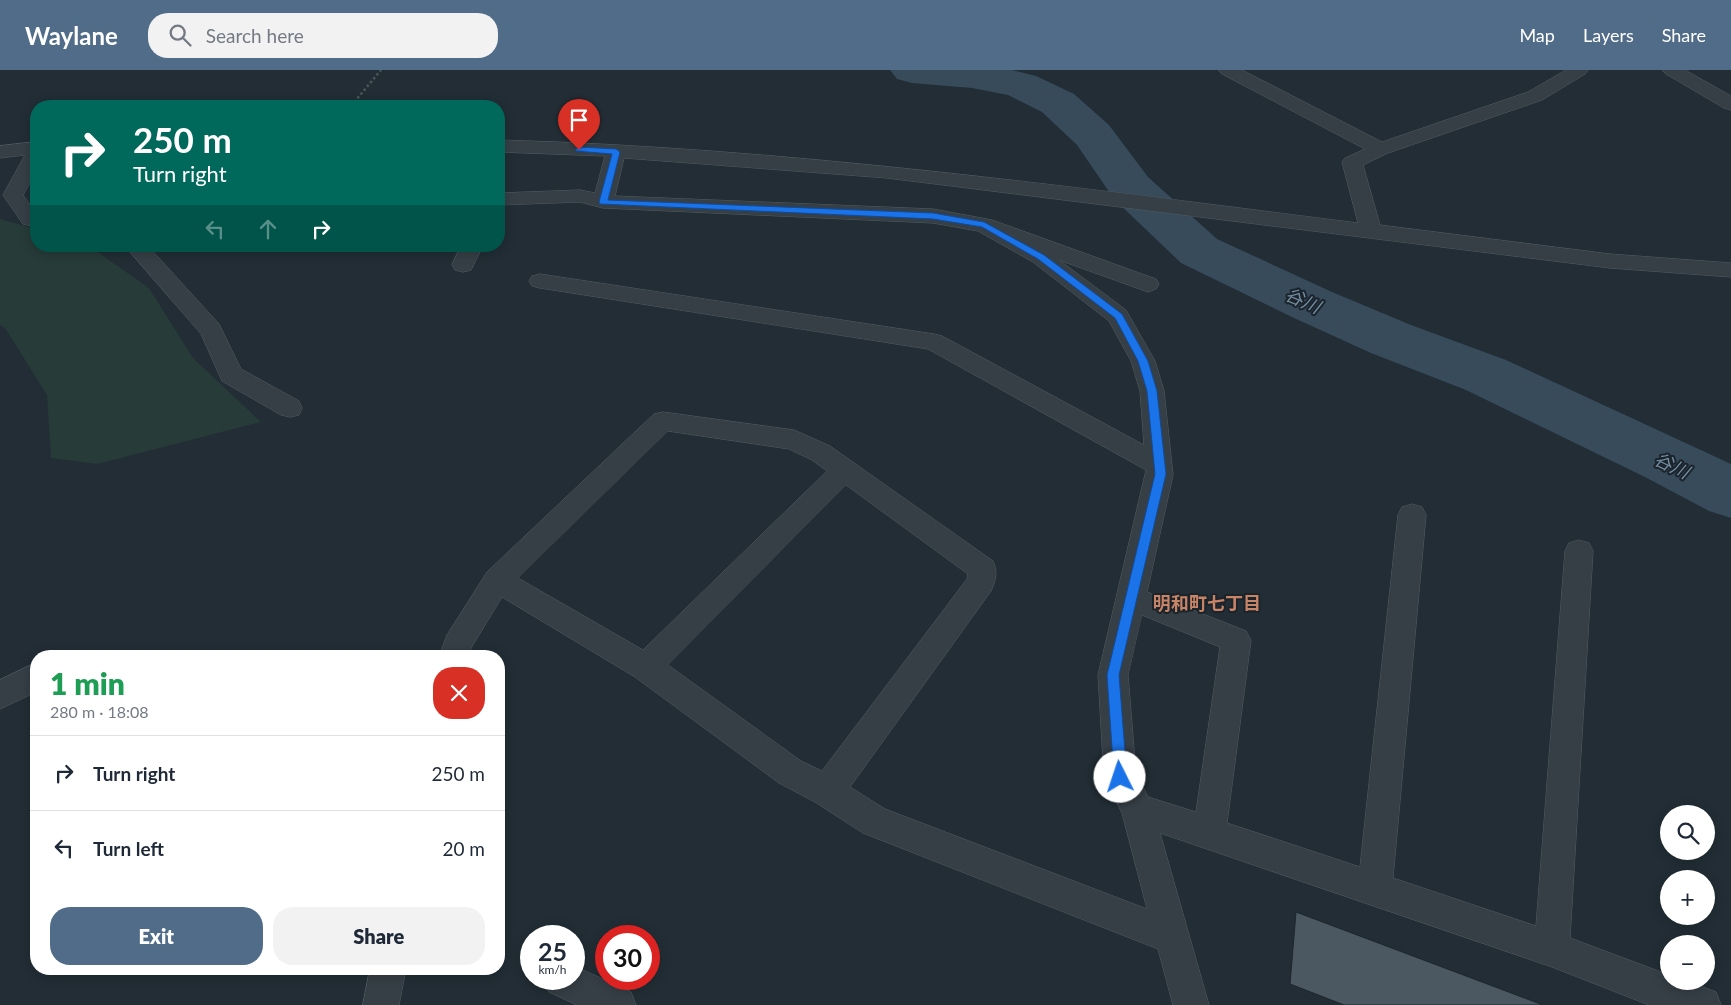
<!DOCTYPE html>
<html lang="en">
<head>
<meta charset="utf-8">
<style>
	:root { --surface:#fff; --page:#f2f2f3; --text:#1f2937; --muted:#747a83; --line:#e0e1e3; --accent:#506c88 }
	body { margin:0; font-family:Lato,"Noto Sans JP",sans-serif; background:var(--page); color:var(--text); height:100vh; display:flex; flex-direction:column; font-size:19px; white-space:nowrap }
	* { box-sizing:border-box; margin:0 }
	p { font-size:16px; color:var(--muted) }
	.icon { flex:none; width:28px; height:28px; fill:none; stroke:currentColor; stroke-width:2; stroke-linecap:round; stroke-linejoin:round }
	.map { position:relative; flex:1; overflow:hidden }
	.sheet { position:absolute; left:30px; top:580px; width:475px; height:325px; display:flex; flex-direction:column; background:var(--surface); border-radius:20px; box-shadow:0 2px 12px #0003 }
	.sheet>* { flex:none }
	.hud { position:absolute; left:30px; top:30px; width:475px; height:152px; border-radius:20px; box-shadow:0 2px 12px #0003; background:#00695c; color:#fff; overflow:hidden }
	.controls { position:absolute; left:1660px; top:735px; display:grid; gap:10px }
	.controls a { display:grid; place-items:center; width:55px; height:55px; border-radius:50%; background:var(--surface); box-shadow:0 2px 12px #0003; font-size:25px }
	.speed { position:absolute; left:520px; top:855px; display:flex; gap:10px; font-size:25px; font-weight:700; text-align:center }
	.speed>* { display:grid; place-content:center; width:65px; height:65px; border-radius:50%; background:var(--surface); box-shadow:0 2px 12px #0003; line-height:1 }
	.speed small { font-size:12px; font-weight:400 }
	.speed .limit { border:8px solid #d22; background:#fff; color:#111 }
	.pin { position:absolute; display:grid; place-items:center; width:42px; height:42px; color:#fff; margin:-51px -21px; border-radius:50% 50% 50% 0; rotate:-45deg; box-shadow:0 0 5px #0007 }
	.pin .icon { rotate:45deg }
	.me { position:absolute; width:55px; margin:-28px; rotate:356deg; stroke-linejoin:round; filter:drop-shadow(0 0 4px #0008) }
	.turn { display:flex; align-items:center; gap:18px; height:105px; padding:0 20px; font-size:22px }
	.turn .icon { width:65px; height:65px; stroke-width:2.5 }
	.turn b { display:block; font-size:35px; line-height:42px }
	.lanes { display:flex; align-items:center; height:48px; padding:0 20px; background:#0003; justify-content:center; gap:25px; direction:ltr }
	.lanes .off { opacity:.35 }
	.round { display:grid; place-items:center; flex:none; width:52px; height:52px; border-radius:20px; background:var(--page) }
	.headline { display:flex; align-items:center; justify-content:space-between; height:85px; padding:0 20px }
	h1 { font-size:30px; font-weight:800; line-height:38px; color:#1e9e55 }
	.cta { display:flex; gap:10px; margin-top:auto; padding:10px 20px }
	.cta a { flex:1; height:58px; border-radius:20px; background:var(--accent); color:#fff; font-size:20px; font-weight:800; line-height:58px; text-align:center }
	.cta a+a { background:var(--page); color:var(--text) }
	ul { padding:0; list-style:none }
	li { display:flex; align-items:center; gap:15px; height:75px; padding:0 20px; border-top:1px solid var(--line) }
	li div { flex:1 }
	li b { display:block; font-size:19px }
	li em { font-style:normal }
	header { display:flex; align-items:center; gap:30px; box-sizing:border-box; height:70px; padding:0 25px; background:var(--accent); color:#fff }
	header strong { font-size:24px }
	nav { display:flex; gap:28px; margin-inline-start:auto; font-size:18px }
	.search { width:350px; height:45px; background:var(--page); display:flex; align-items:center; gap:12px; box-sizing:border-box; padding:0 18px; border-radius:20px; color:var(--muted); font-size:19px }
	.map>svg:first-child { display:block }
</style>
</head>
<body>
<header>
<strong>Waylane</strong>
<div class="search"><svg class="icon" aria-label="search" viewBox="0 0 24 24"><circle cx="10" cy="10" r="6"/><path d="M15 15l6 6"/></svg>Search here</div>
<nav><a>Map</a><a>Layers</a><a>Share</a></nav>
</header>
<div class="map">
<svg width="1731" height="935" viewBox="0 0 1731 935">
	<rect width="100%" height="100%" fill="#222d35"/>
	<path fill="#273b38" d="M 0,149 L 36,159 L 36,176 L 89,176 L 149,218 L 193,288 L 261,352 L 97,394 L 51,388 L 47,325 L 5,258 L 0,255 Z"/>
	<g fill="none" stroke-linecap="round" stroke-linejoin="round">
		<path fill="#374b5b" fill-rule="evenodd" d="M 890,0 L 1012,0 L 1036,6 L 1074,24 L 1109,55 L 1148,107 L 1217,169 L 1332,222 L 1411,255 L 1506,290 L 1731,394 L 1731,448 L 1709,441 L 1645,407 L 1466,320 L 1371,283 L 1294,248 L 1181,193 L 1114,129 L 1077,75 L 1042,42 L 1008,25 L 972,18 L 912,13 L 897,9 Z"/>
	</g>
	<path fill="#4b5861" stroke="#1d262d" d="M 1296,842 L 1543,935 L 1344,935 L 1290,914 Z"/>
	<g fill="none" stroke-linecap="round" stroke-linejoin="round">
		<defs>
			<g id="minor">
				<path d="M 1219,0 L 1242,0 L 1382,72 L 1528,22 L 1566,0 L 1588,0 L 1585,4 L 1542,30 L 1388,83 L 1363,95 L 1380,155 L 1610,184 L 1731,193 L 1731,207 L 1610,198 L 887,108 L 624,88 L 615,126 L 933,139 L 992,150 L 1156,209 L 1159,214 L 1156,219 L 1148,222 L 1059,190 L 1126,240 L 1155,291 L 1164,321 L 1173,405 L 1147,522 L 1246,561 L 1251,570 L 1227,753 L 1360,797 L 1398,445 L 1402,437 L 1412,434 L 1422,437 L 1426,445 L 1393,808 L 1536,856 L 1565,481 L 1569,473 L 1579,470 L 1589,473 L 1593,481 L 1570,868 L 1669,905 L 1669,911 L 1687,911 L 1716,922 L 1721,935 L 1649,935 L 1552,897 L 1160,763 L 1209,935 L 1173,935 L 1158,879 L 863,763 L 815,732 L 779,713 L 635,607 L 502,527 L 471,578 L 469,586 L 439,586 L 447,565 L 487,502 L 654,344 L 663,342 L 794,360 L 830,376 L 993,491 C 998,502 996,510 991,521 L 850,717 L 885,739 L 1147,839 L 1122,743 L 1104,707 L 1098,605 L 1146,400 L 928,279 L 540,218 L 532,216 L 529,211 L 532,206 L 540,204 L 934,264 L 942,266 L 1144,375 L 1140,321 L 1131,291 L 1109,251 L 1033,192 L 978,161 L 933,153 L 603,138 L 580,132 L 499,135 L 499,123 L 580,120 L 595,123 L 605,86 L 499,82 L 499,70 C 787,78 1073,117 1358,153 L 1342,92 L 1345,88 L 1365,79 L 1222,4 ZM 668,361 L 789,379 L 812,390 L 827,401 L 643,580 L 518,508 ZM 846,415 L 968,504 L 967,509 L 822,701 L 801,691 L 668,595 ZM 1142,545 L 1220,577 L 1196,742 L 1148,727 L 1136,704 L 1128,605 Z"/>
				<path d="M 1663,0 L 1685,0 L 1731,26 L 1731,40 L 1724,38 L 1666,4 Z"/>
				<path d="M 36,72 L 36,102 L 23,125 L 36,143 L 36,157 L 23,154 L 3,125 L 25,85 L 0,88 L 0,76 Z"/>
				<path d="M 125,176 L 148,176 L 219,254 L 241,299 L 299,331 L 302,338 L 299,345 L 290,347 L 281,345 L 222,311 L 201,264 Z"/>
				<path d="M 461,176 L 483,176 L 471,200 L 463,202 L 455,200 L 452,195 Z"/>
				<path d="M 33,594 L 36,596 L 36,622 L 0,639 L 0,610 Z"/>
				<path d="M 574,896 L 631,922 L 636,935 L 577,935 L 549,922 L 544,909 L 574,909 Z"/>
				<path d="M 370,899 L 406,899 L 399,935 L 363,935 Z"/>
			</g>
		</defs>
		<use href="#minor" stroke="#535d64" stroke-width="1"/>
		<path stroke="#465857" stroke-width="2.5" stroke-dasharray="2.5 2.5" stroke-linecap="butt" d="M 351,36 L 381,0"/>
		<use href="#minor" fill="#363f46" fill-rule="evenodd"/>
	</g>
	<path fill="#1a73e8" stroke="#114b97" d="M 579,77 L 616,79 L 620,82 L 608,130 L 933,143 L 984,152 L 1044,185 L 1122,244 L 1148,291 L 1157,321 L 1166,404 L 1119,605 L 1127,707 L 1125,711 L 1120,713 L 1116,711 L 1114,707 L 1107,605 L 1155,404 L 1147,321 L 1138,291 L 1115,248 L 1038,189 L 982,157 L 933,149 L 600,134 L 599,132 L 612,84 L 576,81 L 575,80 Z"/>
	<g text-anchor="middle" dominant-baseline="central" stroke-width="4" stroke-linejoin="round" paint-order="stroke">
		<g font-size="18" font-style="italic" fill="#738ea3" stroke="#1b232b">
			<text transform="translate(1303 230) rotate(24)">谷川</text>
			<text transform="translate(1672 395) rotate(26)">谷川</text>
		</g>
		<g font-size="18" font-weight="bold" fill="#c88466" stroke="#1b232b">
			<text x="1207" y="533">明和町七丁目</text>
		</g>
	</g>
</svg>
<div class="controls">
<a><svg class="icon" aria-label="search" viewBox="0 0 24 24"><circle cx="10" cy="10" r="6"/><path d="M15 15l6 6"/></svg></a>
<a>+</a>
<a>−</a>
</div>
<div class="speed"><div>25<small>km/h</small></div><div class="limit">30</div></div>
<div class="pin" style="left:579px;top:80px;background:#d93025"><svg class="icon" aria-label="arrive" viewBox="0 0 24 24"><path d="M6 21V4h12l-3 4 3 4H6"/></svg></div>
<svg class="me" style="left:1120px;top:707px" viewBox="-20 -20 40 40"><circle r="19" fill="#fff"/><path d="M0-13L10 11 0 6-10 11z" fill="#1a73e8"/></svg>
<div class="hud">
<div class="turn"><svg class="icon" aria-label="right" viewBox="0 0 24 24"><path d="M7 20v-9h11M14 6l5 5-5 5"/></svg><div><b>250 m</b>Turn right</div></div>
<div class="lanes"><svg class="icon off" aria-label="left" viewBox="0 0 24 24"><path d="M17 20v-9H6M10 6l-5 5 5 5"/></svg><svg class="icon off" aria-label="ahead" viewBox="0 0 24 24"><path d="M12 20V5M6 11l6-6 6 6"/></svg><svg class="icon" aria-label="right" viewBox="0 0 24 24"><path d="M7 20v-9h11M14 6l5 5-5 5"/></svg></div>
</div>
<section class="sheet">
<div class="headline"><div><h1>1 min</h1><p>280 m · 18:08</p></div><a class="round" style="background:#d93025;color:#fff"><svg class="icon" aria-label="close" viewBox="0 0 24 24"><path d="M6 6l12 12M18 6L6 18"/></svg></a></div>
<ul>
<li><svg class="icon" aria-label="right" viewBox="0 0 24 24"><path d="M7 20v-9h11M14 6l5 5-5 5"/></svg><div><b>Turn right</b></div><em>250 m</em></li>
<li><svg class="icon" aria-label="left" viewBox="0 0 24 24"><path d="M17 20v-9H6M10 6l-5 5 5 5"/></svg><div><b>Turn left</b></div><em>20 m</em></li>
</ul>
<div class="cta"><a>Exit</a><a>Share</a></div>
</section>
</div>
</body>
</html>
